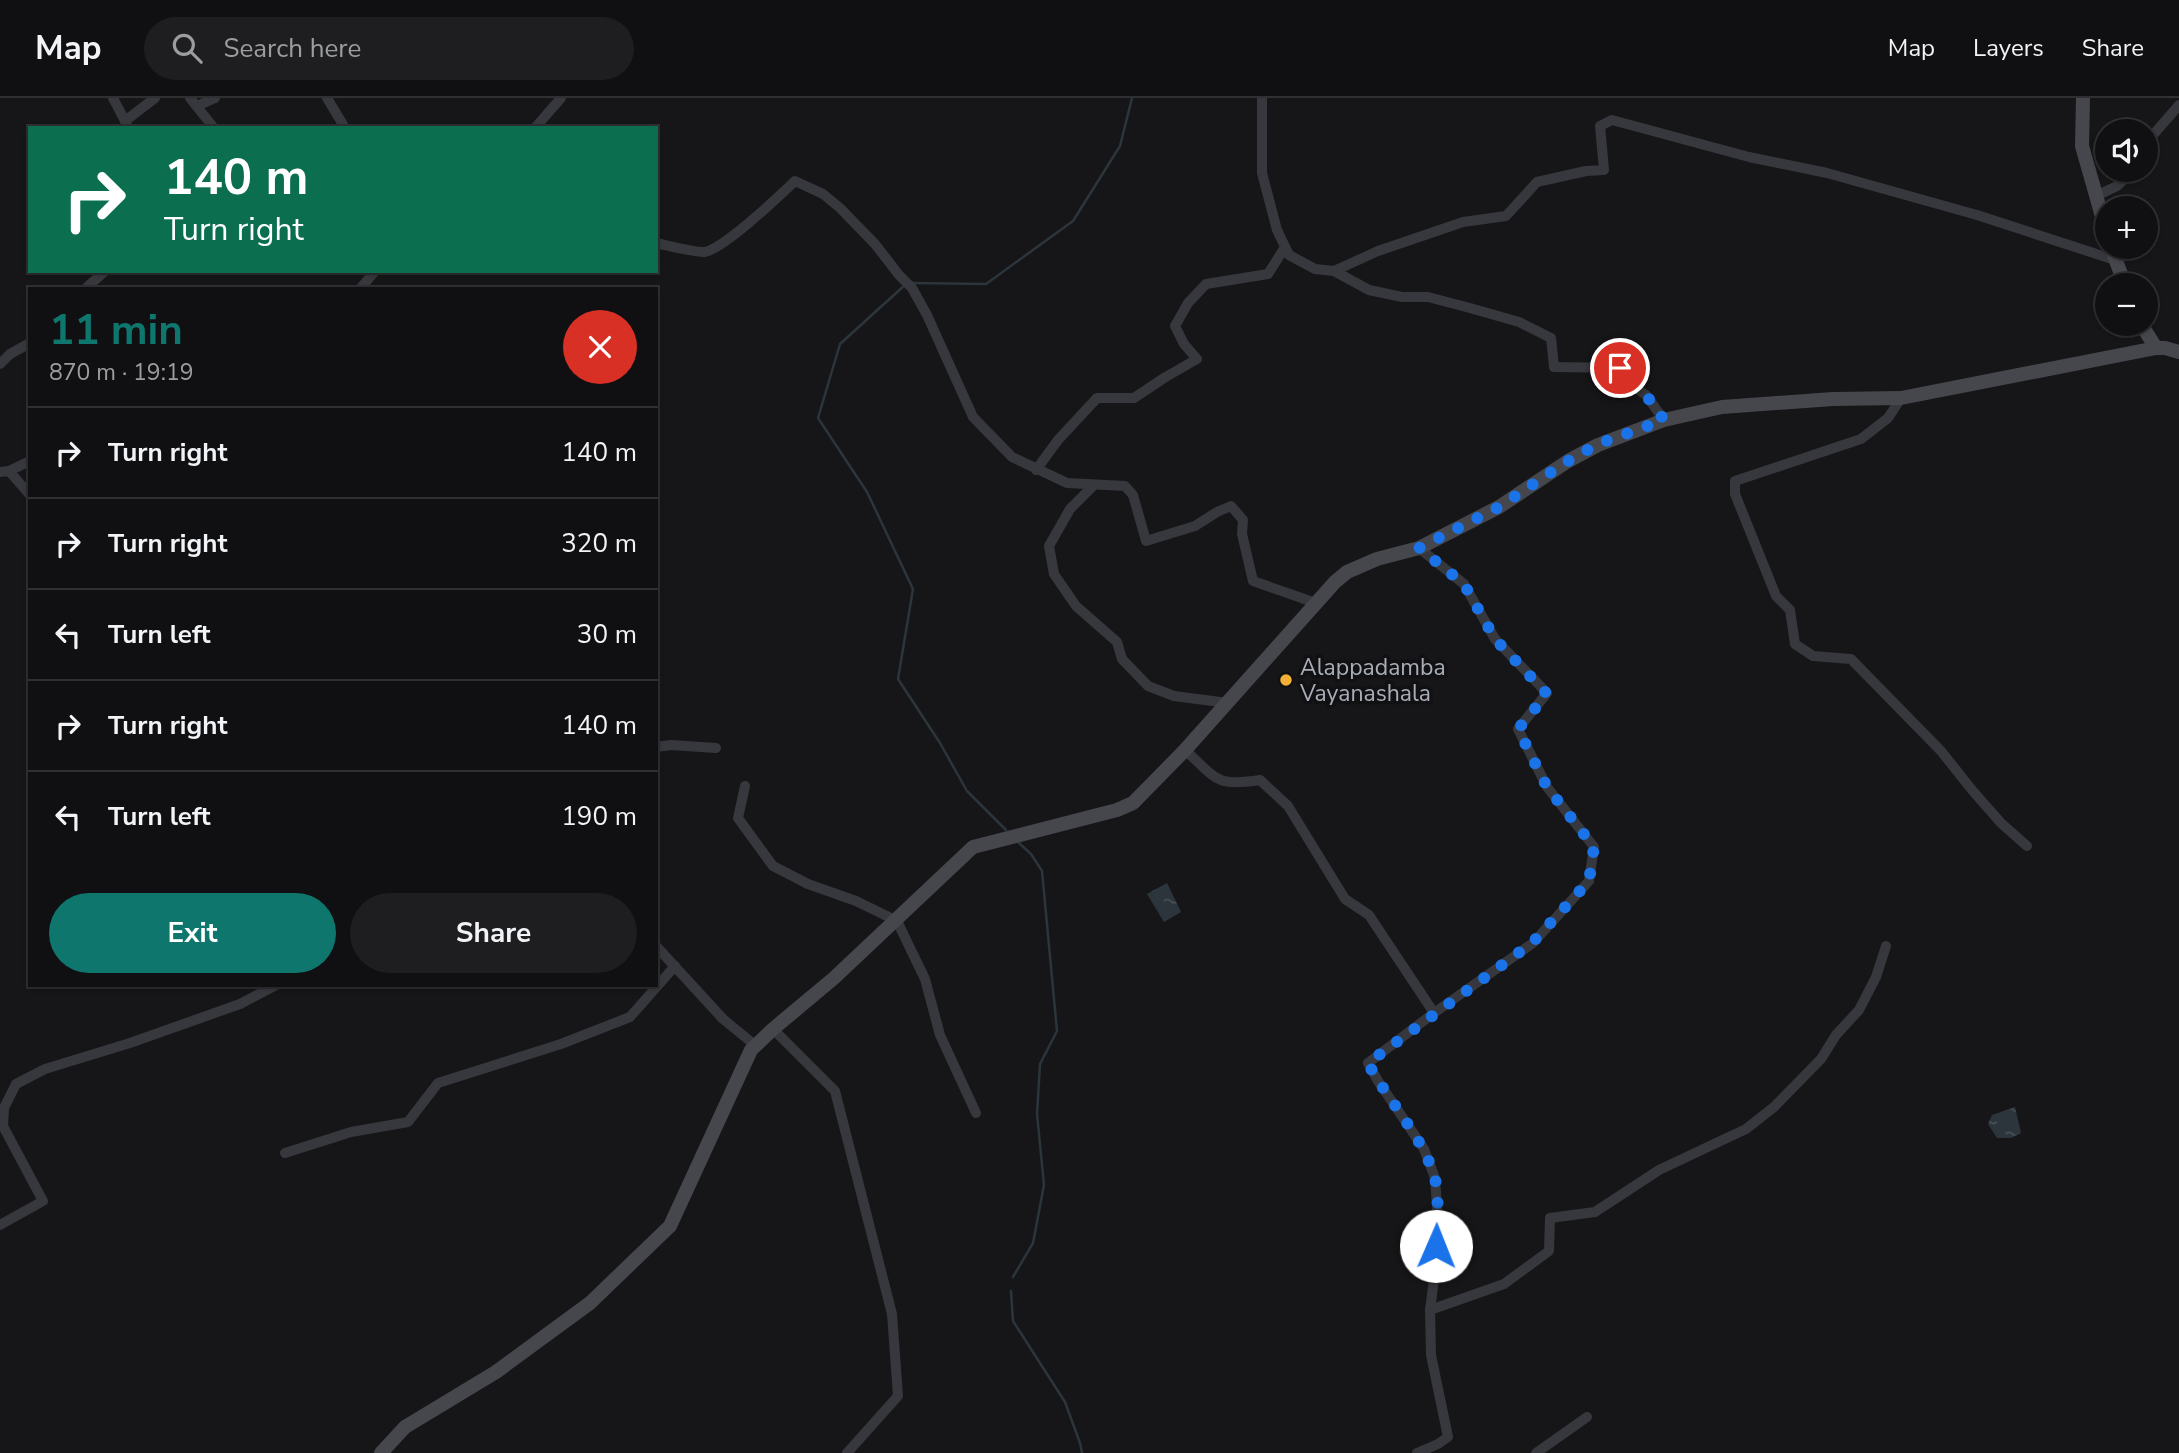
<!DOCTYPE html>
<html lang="en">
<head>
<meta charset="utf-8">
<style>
	:root { --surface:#101012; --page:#1e1e20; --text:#f1f3f6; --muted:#9c9d9f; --line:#303032; --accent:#0f766e }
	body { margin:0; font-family:"Nunito Sans",sans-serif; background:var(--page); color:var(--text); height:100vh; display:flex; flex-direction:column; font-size:26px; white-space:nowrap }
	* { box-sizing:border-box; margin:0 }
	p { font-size:23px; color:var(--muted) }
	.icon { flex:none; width:38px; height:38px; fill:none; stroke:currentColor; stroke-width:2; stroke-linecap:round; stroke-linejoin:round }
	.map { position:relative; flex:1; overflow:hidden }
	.panel { position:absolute; left:28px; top:189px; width:630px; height:700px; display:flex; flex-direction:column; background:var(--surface); border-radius:0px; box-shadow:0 2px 5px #0004,0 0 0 2px var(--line) }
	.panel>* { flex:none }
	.banner { position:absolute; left:28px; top:28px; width:630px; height:147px; border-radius:0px; box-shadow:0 2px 5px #0004,0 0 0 2px var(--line); background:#0b6e4f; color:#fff; overflow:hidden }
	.controls { position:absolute; left:2095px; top:21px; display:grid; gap:14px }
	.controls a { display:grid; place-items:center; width:63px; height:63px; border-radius:50%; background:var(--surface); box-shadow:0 2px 5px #0004,0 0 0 2px var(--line); font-size:35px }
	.pin { position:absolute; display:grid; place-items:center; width:60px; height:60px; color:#fff; margin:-30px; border:4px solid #fff; border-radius:50%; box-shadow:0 2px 7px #0007 }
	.me { position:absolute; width:77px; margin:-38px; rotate:1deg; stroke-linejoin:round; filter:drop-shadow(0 0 5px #0008) }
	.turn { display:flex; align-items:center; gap:24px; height:147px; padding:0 21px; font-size:32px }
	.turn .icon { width:91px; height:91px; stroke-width:2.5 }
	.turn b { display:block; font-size:49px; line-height:60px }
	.round { display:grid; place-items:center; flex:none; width:74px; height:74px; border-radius:37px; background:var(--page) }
	.overview { display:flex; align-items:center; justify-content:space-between; height:119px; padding:0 21px }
	h1 { font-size:42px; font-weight:700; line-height:52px; color:var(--accent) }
	.cta { display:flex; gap:14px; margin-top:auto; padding:14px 21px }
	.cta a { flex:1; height:80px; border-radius:42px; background:var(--accent); color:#fff; font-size:28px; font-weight:700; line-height:80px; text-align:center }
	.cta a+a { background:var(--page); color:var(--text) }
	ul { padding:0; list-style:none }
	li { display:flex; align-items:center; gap:21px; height:91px; padding:0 21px; border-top:2px solid var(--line) }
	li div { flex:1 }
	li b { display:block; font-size:26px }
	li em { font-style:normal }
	header { display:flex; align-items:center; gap:42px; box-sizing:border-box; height:98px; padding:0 35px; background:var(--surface); border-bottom:2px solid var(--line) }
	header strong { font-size:33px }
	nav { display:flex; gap:38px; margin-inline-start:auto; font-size:24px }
	.search { width:490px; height:63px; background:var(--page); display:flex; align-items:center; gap:18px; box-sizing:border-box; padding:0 24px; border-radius:38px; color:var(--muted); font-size:26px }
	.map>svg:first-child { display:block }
</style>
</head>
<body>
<header>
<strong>Map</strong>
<div class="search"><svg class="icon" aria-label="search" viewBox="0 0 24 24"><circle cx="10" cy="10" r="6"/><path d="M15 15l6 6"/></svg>Search here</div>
<nav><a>Map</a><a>Layers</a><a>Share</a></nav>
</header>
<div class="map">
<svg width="2179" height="1355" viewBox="0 0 2179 1355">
	<defs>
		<pattern id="water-ripples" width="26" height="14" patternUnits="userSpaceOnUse" patternTransform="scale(1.75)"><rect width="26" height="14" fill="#2c353c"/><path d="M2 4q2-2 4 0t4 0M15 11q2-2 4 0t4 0" fill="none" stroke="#485056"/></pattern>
	</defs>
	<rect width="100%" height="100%" fill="#161618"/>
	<g fill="url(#water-ripples)">
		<path d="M 1167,785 L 1181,814 L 1164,824 L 1147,796 Z"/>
		<path d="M 2015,1009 L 2021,1035 L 2011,1040 L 1997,1040 L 1988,1026 L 1992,1017 Z"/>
	</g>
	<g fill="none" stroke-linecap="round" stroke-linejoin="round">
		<g stroke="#2c353c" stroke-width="2.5">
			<path d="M 912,185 L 986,186 L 1073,123 L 1120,48 L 1132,0"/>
			<path d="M 906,186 L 840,246 L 818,320 L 867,394 L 913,491 L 898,581 L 940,645 L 967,693 L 1006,732"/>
			<path d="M 1013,1179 L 1033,1145 L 1044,1087 L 1037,1016 L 1040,966 L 1057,933 L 1042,773 L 1031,756 L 1019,745"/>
			<path d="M 1011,1193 L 1013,1223 L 1065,1304 L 1080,1345 L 1082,1355"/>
		</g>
		<g stroke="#37383d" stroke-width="10">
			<path d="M 113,0 L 125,23"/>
			<path d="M 190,0 L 214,30"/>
			<path d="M 327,0 L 345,30"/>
			<path d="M 1262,0 L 1262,75 L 1277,132 L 1289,157 L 1315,171 L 1334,173 L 1369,192 L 1402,199 L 1428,199 L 1470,210 L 1519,224 L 1551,240 L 1554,269 L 1620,270 L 1633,288 L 1646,297 L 1664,322"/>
			<path d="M 197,8 L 215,0"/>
			<path d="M 128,30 L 125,23 L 155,0"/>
			<path d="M 535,30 L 561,0"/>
			<path d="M 2146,45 L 2179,7"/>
			<path d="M 2096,98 L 2117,88 L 2134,72"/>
			<path d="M 656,145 C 666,147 697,155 705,154 C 726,149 778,99 795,83 L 823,96 L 840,110 L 875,146 L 899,177 L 912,190 L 927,217 L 973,319 L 1012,359 L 1067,385 L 1125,388 L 1133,397 L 1146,443 L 1195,428 L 1217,414 L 1231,408 L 1243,422 L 1242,436 L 1253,483 L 1316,505"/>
			<path d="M 1334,173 L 1378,153 L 1463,124 L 1506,118 L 1537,84 L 1586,73 L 1604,72 L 1600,28 L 1612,22 L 1749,59 L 1827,75 L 1977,117 L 2115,162"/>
			<path d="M 85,191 L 105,173"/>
			<path d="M 360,191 L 375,173"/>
			<path d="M 0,266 L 10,256 L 30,245"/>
			<path d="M 1901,300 L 1888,320 L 1861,341 L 1735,383 L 1735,396 L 1776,498 L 1790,512 L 1795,546 L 1813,558 L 1851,561 L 1941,653 L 1972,692 L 2001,725 L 2027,748"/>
			<path d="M 1036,372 L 1058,342 L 1097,300 L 1134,300 L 1164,280 L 1197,261 L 1184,246 L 1175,228 L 1188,205 L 1206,186 L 1268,176 L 1285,149"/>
			<path d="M 9,373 L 30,397"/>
			<path d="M 0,374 L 9,373 L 30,363"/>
			<path d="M 1094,387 L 1070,411 L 1049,448 L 1054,476 L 1076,508 L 1117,544 L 1122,561 L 1148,588 L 1174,598 L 1228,605"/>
			<path d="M 1419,450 L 1464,486 L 1495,541 L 1547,595 L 1518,631 L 1547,689 L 1594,749 L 1589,783 L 1533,845 L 1434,915"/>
			<path d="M 656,649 L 671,647 L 716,650"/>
			<path d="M 1185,652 C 1217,681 1215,689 1260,682 L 1288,708 L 1345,801 L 1369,817 L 1434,915 L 1368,965 L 1378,983 L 1424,1051 L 1435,1080 L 1438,1123 L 1435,1173 L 1430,1212 L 1431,1257 L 1448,1339 L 1438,1346 L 1417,1355"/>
			<path d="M 745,688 L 738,720 L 773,768 L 808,786 L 856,803 L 897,823 L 925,881 L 940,937 L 976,1015"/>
			<path d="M 656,848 L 723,921 L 756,948"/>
			<path d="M 773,931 L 835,993 L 892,1216 L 898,1298 L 847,1355"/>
			<path d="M 285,1055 L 351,1034 L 408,1024 L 438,985 L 561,946 L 630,919 L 675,868"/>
			<path d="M 0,1127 L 43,1103 L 3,1028 L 4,1010 L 16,986 L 45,971 L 130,945 L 240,906 L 276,887"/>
			<path d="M 1430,1212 L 1504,1186 L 1549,1153 L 1550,1120 L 1595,1114 L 1659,1072 L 1746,1031 L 1774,1009 L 1821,961 L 1836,937 L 1859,912 L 1876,879 L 1886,848"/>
			<path d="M 1536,1355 L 1587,1319"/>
		</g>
		<g stroke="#45474d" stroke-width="14">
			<path d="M 2083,0 L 2082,48 L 2107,136"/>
			<path d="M 2111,149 L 2125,187"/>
			<path d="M 2141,226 L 2156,250"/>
			<path d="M 381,1355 L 405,1329 L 496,1274 L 590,1205 L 670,1128 L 751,952 L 773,931 L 834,880 L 973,749 L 1117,712 L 1133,705 L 1185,652 L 1335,484 L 1347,474 L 1377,461 L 1419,450 L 1499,409 L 1568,363 L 1598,347 L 1664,322 L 1722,309 L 1833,301 L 1901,300 L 2156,250 L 2165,250 L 2179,254"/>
		</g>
	</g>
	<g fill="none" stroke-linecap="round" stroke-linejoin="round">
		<path stroke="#1a73e8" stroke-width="12" stroke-dasharray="0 21.6" d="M 1436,1148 C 1437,1127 1440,1097 1434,1077 C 1421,1036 1388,1003 1368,965 L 1532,845 L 1589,783 L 1594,749 L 1547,689 L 1518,631 L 1547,596 L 1495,541 L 1464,486 L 1419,450 L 1499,409 L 1568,363 L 1598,346 L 1664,322 L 1646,297 L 1633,288 L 1620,270"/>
	</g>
	<circle fill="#f2b134" stroke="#111113" stroke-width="2.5" cx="1286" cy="582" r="7"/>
	<g text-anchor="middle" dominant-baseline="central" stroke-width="7" stroke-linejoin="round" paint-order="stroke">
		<g font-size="23" fill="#a8adb8" stroke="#111113" text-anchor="start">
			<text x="1300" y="569">Alappadamba<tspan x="1300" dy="26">Vayanashala</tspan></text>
		</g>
	</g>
</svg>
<div class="controls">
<a><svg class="icon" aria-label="sound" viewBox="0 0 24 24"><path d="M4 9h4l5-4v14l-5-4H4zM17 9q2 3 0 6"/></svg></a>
<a>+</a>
<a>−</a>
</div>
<div class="pin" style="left:1620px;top:270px;background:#d93025"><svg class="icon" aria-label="arrive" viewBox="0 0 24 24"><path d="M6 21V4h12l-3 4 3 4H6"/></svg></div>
<svg class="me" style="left:1436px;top:1148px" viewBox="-20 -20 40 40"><circle r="19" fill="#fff"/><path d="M0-13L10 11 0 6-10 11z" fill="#1a73e8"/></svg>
<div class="banner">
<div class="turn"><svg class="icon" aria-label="right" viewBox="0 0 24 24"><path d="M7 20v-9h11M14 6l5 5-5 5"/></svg><div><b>140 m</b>Turn right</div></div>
</div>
<section class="panel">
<div class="overview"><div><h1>11 min</h1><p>870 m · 19:19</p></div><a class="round" style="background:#d93025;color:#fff"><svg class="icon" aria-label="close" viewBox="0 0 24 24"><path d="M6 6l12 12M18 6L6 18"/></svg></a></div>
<ul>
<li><svg class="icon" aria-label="right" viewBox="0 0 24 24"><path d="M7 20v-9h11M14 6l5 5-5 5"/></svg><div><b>Turn right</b></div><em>140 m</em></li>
<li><svg class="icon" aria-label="right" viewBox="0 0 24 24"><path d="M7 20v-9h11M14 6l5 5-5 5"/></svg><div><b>Turn right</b></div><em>320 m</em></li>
<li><svg class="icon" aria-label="left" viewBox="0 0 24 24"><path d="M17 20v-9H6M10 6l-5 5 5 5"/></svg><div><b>Turn left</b></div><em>30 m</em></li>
<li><svg class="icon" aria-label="right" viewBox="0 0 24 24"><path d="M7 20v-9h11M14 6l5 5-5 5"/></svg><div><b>Turn right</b></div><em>140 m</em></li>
<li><svg class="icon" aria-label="left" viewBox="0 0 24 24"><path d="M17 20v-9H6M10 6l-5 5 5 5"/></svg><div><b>Turn left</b></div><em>190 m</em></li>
</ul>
<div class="cta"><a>Exit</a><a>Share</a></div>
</section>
</div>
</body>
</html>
